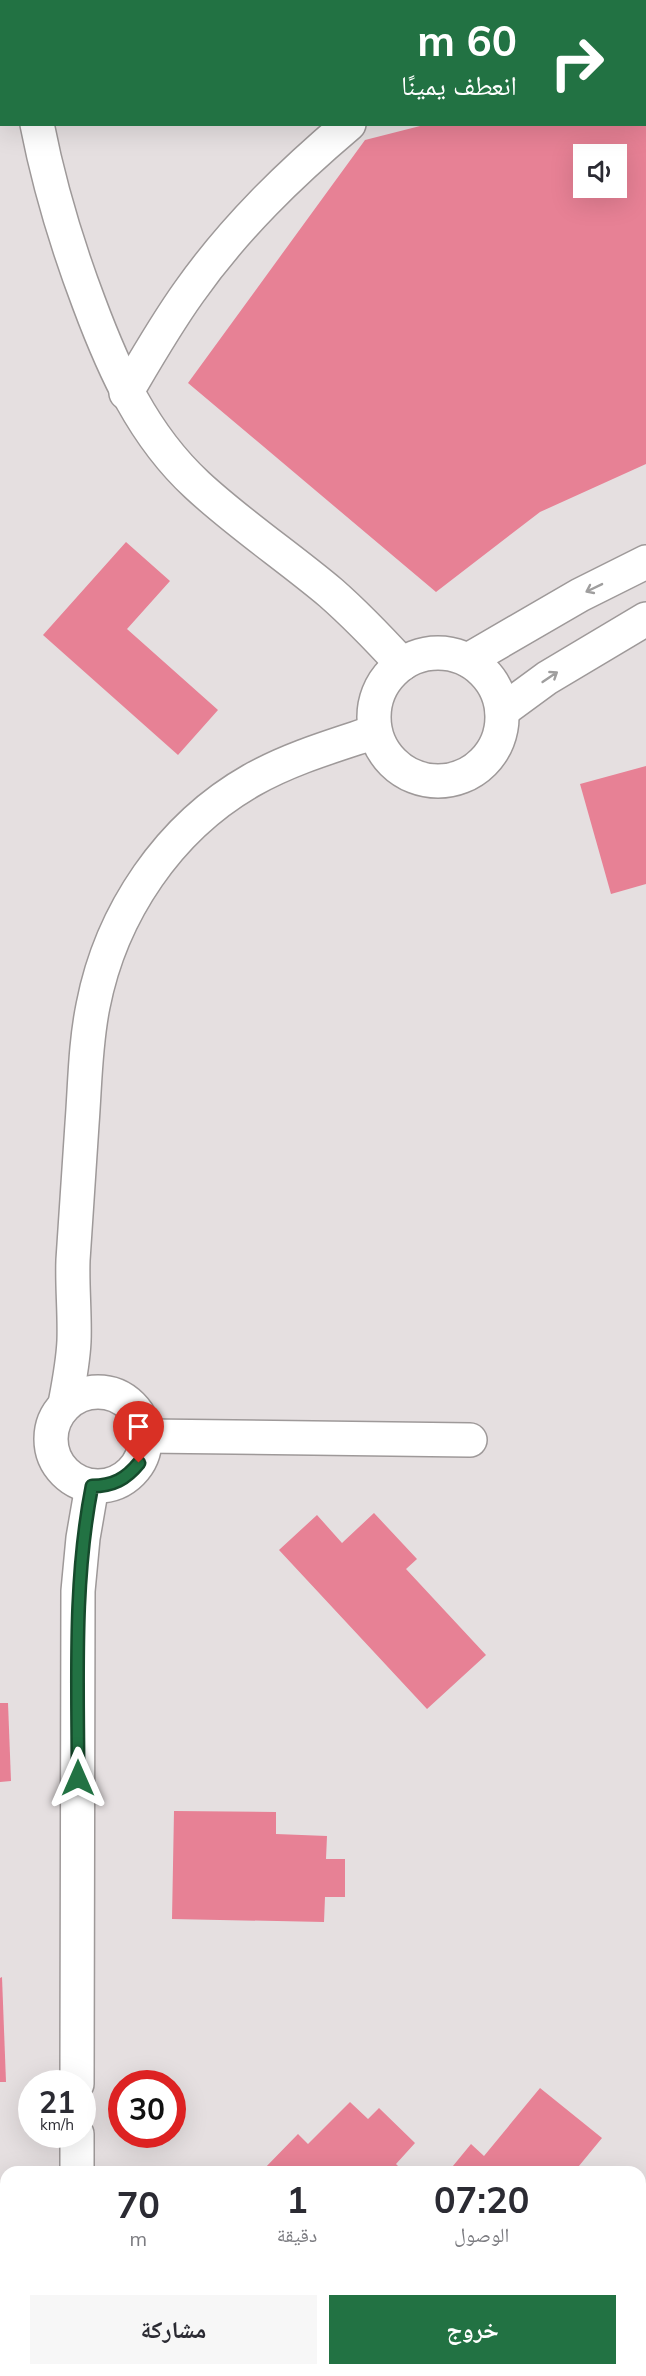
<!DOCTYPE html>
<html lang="ar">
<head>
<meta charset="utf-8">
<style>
	:root { --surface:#fff; --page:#f7f7f7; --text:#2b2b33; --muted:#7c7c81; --accent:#227243 }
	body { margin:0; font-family:Mulish,"Noto Naskh Arabic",sans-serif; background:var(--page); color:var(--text); direction:rtl; height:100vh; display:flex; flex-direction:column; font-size:22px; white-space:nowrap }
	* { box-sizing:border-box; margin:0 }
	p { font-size:20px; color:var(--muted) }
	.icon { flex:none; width:33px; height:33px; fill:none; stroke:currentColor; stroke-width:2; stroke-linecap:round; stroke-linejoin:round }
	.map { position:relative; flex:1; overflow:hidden; direction:ltr }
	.details { position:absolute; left:0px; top:2166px; width:646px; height:210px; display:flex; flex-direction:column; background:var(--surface); border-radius:18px 18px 0 0; box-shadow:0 6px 24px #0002; direction:rtl }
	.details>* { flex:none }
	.guide { position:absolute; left:0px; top:0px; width:646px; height:126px; box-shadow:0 6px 24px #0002; direction:rtl; background:#227243; color:#fff; overflow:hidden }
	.buttons { position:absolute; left:573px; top:144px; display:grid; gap:12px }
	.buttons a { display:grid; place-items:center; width:54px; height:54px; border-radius:0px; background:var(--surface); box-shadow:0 6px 24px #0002; font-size:30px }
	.speed { position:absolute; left:18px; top:2070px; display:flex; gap:12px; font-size:30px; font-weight:700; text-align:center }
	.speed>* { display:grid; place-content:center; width:78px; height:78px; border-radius:50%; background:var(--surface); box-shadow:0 6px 24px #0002; line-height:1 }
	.speed small { font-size:15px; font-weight:400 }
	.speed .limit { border:9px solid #d22; background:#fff; color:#111 }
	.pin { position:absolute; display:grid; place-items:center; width:51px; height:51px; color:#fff; margin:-62px -26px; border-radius:50% 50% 50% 0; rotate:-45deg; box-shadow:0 0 6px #0007 }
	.pin .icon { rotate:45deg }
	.me { position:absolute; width:66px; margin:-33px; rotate:0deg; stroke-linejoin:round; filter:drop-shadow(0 0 4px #0008) }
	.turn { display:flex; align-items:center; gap:21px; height:126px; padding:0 30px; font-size:27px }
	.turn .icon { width:78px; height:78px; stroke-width:2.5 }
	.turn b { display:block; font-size:42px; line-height:51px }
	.eta { display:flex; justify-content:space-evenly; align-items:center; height:102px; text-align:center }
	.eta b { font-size:36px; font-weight:700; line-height:42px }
	.primary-button { display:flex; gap:12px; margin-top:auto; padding:12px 30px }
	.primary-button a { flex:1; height:69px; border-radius:0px; background:var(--accent); color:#fff; font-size:24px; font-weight:700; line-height:69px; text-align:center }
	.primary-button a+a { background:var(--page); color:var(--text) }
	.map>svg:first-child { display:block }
</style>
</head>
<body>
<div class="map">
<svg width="646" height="2376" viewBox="0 0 646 2376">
	<rect width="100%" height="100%" fill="#e5dfe0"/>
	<g fill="#e78195" fill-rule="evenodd">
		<path d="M 428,124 L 646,124 L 646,464 L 540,512 L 436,592 L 188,383 L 365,140 ZM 584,154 L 616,154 L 616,188 L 584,188 Z"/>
		<path d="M 126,542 L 170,581 L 127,629 L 218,710 L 178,755 L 43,635 Z"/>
		<path d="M 646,766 L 646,884 L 611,894 L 580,784 Z"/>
		<path d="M 374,1513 L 417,1559 L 406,1569 L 486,1655 L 427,1709 L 279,1550 L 317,1515 L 342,1543 Z"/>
		<path d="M 0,1703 L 8,1703 L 11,1781 L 0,1782 Z"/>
		<path d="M 174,1811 L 276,1812 L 276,1834 L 327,1836 L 326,1859 L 345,1859 L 345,1897 L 325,1897 L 324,1922 L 172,1919 Z"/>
		<path d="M 2,1977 L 6,2082 L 0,2082 L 0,1978 Z"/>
		<path d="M 540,2088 L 602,2138 L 574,2172 L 448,2172 L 471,2144 L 484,2156 Z"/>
		<path d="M 350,2102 L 368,2119 L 379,2108 L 415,2143 L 396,2164 L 404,2172 L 261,2172 L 298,2134 L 308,2144 Z"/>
		<path d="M 0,2352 L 6,2352 L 6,2370 L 13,2370 L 13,2376 L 0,2376 Z"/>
	</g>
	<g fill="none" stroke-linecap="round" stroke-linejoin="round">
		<defs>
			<g id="minor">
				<path d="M 22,0 L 22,2"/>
				<path d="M 645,2 L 646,2"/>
				<path d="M 37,124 C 49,185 67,245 89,303 C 114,370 143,435 197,485 C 239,524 287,556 331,593 C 356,615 379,639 402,664"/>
				<path d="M 126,393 C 146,359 166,324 189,292 C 234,228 290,174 349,124"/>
				<circle cx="438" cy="717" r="64"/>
				<path d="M 468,660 L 580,595 L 646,562"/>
				<path d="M 502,711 L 547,678 L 646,619"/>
				<circle cx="98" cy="1439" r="47"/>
				<path d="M 65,1404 C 69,1383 73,1363 74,1341 C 75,1314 72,1287 73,1260 C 76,1214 79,1169 82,1124 C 85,1085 85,1045 93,1006 C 111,913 169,827 252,780 C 291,758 333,746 375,732"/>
				<path d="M 146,1436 L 470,1440"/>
				<path d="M 77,2084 L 78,1591 L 83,1538 L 92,1486"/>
				<path d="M 77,2172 L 77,2134"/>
				<path d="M 640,2346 L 646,2346"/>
				<path d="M 63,2370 L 66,2376"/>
				<path d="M 140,2376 L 145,2370"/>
			</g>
		</defs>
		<use href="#minor" stroke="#9e9999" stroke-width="36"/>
		<use href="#minor" stroke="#fff" stroke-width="33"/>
	</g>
	<defs><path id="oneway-shaft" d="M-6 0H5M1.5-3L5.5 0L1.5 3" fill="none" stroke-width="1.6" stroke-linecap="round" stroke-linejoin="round" transform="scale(1.5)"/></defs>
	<g stroke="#9f9e9e">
		<use href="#oneway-shaft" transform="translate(594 588) rotate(154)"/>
		<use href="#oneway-shaft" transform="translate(550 677) rotate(-34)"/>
	</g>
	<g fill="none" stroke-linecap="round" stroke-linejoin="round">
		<defs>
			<path id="route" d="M 78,1778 C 78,1681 73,1582 92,1486 C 113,1486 126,1479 139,1463"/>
		</defs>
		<use href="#route" stroke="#164a2c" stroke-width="15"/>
		<use href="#route" stroke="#227243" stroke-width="10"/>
	</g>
</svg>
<div class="buttons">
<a><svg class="icon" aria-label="sound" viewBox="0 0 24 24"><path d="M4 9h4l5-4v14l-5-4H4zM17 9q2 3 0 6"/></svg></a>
</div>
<div class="speed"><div>21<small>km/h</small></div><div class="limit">30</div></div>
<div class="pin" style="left:139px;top:1463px;background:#d93025"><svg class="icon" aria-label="arrive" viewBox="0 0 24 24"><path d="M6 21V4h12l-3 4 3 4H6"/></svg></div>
<svg class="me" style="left:78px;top:1778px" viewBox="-20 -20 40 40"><path d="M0-17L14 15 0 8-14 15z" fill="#227243" stroke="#fff" stroke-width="4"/></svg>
<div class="guide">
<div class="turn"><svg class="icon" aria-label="right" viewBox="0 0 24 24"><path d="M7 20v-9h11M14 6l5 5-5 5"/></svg><div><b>60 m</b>انعطف يمينًا</div></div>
</div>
<section class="details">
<div class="eta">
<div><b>07:20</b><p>الوصول</p></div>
<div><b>1</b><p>دقيقة</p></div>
<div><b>70</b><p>m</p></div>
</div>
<div class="primary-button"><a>خروج</a><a>مشاركة</a></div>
</section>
</div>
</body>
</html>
